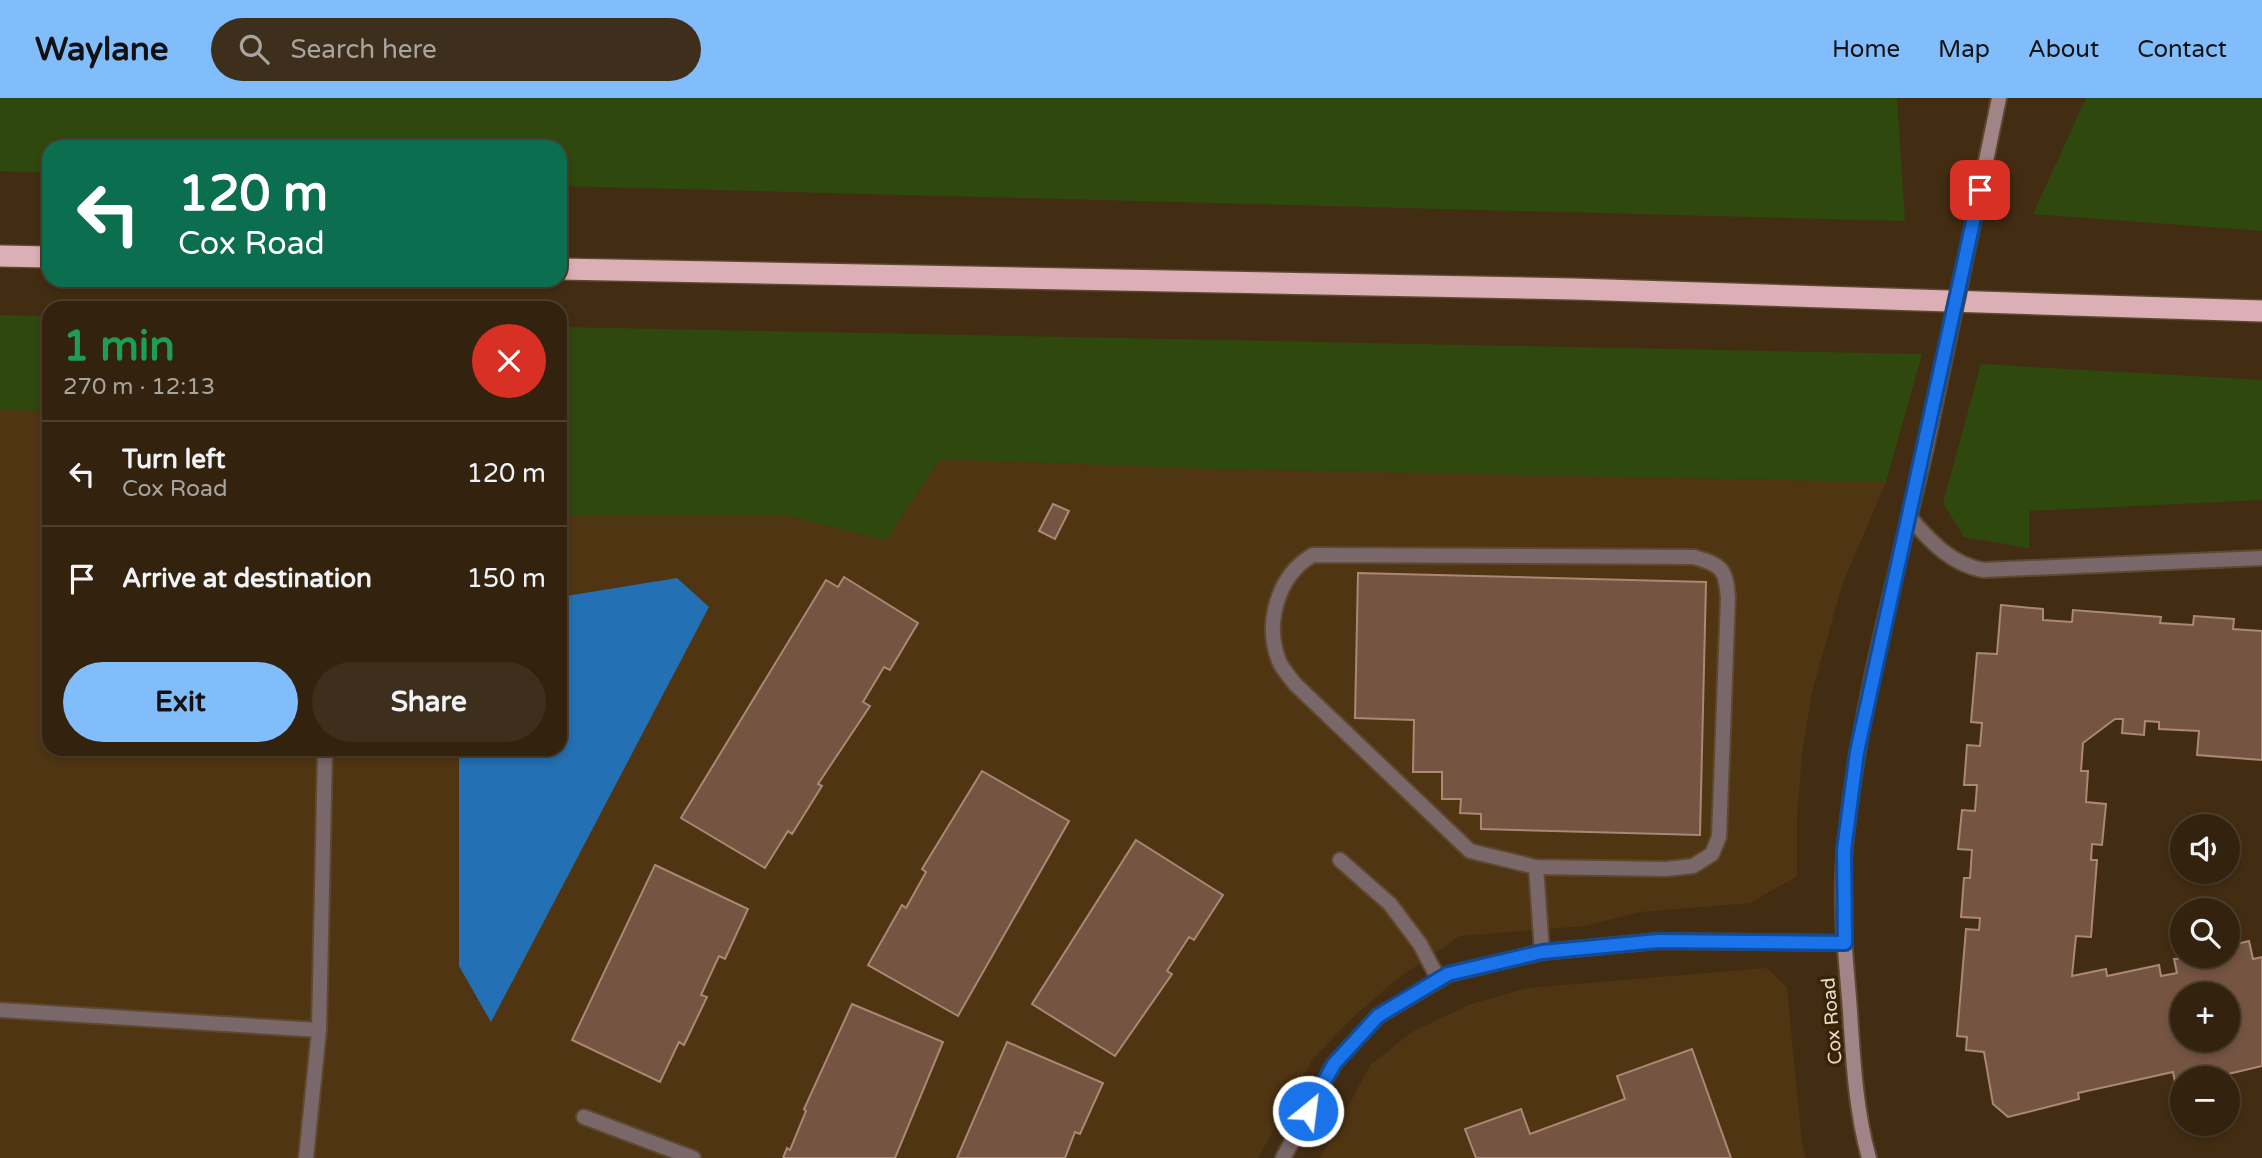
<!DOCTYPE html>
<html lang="en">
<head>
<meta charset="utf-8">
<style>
	:root { --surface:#32220e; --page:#3d2f1c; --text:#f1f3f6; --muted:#a8a49e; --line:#4d3f2e; --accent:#80bdfa }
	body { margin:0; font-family:"Varela Round",sans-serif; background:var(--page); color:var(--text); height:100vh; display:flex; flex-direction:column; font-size:26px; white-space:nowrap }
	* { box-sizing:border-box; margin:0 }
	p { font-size:23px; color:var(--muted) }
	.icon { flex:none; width:38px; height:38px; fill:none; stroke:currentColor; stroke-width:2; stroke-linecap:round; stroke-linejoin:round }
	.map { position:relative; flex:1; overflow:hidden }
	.side { position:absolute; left:42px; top:203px; width:525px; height:455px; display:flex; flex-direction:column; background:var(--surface); border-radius:21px; box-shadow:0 4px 10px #0003,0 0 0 2px var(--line) }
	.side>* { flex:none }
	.hud { position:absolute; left:42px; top:42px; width:525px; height:147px; border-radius:21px; box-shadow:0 4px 10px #0003,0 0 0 2px var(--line); background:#0b6e4f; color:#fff; overflow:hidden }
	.controls { position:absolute; left:2170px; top:716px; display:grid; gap:14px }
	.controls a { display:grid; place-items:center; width:70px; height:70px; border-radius:50%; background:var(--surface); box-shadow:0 4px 10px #0003,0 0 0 2px var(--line); font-size:35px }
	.pin { position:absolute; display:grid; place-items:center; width:60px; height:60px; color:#fff; margin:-30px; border-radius:14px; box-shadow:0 4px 10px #0006 }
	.me { position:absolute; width:77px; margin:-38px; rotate:29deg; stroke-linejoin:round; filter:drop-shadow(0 0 5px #0008) }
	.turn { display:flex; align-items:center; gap:24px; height:147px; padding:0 21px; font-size:32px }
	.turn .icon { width:91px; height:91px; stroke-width:2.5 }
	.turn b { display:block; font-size:49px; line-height:60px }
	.round { display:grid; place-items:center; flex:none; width:74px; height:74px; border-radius:37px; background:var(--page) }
	.head { display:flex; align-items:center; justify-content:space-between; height:119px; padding:0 21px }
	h1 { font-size:42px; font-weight:700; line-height:52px; color:#1e9e55 }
	.primary-button { display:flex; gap:14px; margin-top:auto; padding:14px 21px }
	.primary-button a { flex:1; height:80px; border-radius:42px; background:var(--accent); color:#111; font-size:28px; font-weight:700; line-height:80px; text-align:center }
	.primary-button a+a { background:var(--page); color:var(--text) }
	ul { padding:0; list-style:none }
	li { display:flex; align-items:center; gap:21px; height:105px; padding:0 21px; border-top:2px solid var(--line) }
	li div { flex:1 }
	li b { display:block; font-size:26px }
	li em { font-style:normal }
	header { display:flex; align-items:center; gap:42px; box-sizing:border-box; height:98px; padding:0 35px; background:var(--accent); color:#111 }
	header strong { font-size:33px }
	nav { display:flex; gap:38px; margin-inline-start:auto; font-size:24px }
	.search { width:490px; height:63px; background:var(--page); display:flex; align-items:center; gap:18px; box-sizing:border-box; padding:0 24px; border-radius:38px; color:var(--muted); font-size:26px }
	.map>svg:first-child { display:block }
</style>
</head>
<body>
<header>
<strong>Waylane</strong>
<div class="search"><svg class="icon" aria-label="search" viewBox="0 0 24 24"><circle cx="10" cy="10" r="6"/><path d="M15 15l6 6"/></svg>Search here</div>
<nav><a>Home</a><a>Map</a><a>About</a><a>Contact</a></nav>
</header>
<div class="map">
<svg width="2262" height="1060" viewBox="0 0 2262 1060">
	<rect width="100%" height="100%" fill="#432d12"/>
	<g fill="#503512">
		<path d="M 0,312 L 49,313 L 49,651 L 560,651 L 560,418 L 789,418 L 886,443 L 940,361 L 1212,371 L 1886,384 L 1842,487 L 1812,594 L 1802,655 L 1797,717 L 1797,778 L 1750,805 L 1640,814 L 1584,828 L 1460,838 L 1393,884 L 1351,921 L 1312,962 L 1258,1060 L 0,1060 Z"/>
		<path d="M 1767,870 L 1787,890 L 1802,1047 L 1806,1060 L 1320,1060 L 1371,966 L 1414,933 L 1471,906 L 1528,890 Z"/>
	</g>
	<g fill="#2f480d">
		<path d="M 0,0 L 1897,0 L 1905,123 L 560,88 L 560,49 L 49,49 L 49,75 L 0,73 Z"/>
		<path d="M 2086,0 L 2262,0 L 2262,133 L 2033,116 Z"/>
		<path d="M 0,217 L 49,218 L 49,313 L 0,312 Z"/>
		<path d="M 560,229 L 1922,256 L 1886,384 L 1212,371 L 940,361 L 886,443 L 789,418 L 560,418 Z"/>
		<path d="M 1981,266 L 2262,282 L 2262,402 L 2029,413 L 2029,450 L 1964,439 L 1943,405 Z"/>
	</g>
	<path fill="#2370b4" d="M 677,480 L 709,509 L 491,924 L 459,868 L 459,651 L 560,651 L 560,499 Z"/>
	<g fill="#755442" stroke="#ab8875" stroke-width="2" fill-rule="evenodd">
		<path d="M 1053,406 L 1069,413 L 1055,441 L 1039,433 Z"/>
		<path d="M 1358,475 L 1706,484 L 1700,737 L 1481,731 L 1481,716 L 1460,715 L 1461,701 L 1442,701 L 1442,674 L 1413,674 L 1414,622 L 1355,620 Z"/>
		<path d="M 844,479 L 918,525 L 890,572 L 884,569 L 863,604 L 870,608 L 818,686 L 822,688 L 792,736 L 788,733 L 765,770 L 681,720 L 826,482 L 838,489 Z"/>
		<path d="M 2001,507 L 2043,511 L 2043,522 L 2072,524 L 2073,512 L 2161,519 L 2160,525 L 2193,527 L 2194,518 L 2234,521 L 2233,531 L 2262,533 L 2262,662 L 2197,657 L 2199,633 L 2159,631 L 2159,624 L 2145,623 L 2144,637 L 2122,635 L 2123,621 L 2115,621 L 2083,645 L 2081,673 L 2088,673 L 2086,704 L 2106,706 L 2102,747 L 2092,746 L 2091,762 L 2097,762 L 2091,839 L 2076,838 L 2072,878 L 2106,871 L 2107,878 L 2159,867 L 2161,878 L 2177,875 L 2174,861 L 2228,858 L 2228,848 L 2249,843 L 2253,861 L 2262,859 L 2262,968 L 2224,977 L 2224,973 L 2182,980 L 2175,984 L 2173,974 L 2078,995 L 2079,1001 L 2008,1019 L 1993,1006 L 1984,954 L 1966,952 L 1967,939 L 1957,938 L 1966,831 L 1979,832 L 1980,820 L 1961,819 L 1964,780 L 1970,780 L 1972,752 L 1958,751 L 1962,712 L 1975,713 L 1977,687 L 1964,687 L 1967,647 L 1980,648 L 1982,625 L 1971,624 L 1977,555 L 1997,556 ZM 2182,896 L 2228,896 L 2228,942 L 2182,942 Z"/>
		<path d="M 982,673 L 1069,723 L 958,918 L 868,867 L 902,807 L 906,810 L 926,774 L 922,771 Z"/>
		<path d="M 1136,742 L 1223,797 L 1194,842 L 1189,839 L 1167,873 L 1172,876 L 1115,958 L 1032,906 Z"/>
		<path d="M 655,767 L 748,811 L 725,861 L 719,858 L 701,897 L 707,899 L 684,947 L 679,944 L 660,984 L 572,942 Z"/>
		<path d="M 852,906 L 943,944 L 895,1060 L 783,1060 L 787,1050 L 790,1052 L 806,1013 L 804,1011 Z"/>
		<path d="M 1007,944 L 1103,985 L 1080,1036 L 1075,1034 L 1065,1060 L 957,1060 Z"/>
		<path d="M 1692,951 L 1731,1060 L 1476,1060 L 1465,1031 L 1521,1011 L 1530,1036 L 1625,1001 L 1617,978 Z"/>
	</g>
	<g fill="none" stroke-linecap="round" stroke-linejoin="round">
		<defs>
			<g id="lane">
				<path d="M 1910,420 C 1931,444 1951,466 1983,472 L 2262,460"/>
				<path d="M 1313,457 L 1694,459 C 1722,467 1726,471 1728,500 L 1719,739 L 1712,756 L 1693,768 L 1666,771 L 1536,769 L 1470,753 L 1295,586 C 1290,579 1282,571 1279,563 C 1264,525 1278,477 1313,457 Z"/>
				<path d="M 1340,762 L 1390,806 L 1420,846 L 1439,882"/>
				<path d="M 1536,769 L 1542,854"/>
				<path d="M 0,912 L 319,932"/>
				<path d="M 584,1019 L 693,1060"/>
				<path d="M 306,1060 L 319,932 L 325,651"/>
			</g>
			<path id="street" d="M 1283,1060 L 1334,966 L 1378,918 L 1449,876 L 1542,854 L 1658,843 L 1845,845"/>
			<g id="secondary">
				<path d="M 1980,92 L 1999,0"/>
				<path d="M 1869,1060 C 1856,1014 1853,962 1850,913 C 1846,860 1839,803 1845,749 C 1858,614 1895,481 1926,350"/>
			</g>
			<g id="highway">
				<path d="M 0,158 L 49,159"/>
				<path d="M 560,171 L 1574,191 L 2262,213"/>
			</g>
		</defs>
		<use href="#lane" stroke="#5e4930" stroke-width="18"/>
		<use href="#street" stroke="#5e4930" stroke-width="18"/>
		<use href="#secondary" stroke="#5e4930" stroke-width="18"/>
		<use href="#highway" stroke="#5e4930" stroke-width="24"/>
		<use href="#lane" stroke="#796769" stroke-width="14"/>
		<use href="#street" stroke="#796769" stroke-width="14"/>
		<use href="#secondary" stroke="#a18488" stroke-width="14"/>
		<use href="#highway" stroke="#dbafb5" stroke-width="21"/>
		<defs>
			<path id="secondary-bridge" d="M 1926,350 L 1980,92"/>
		</defs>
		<use href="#secondary-bridge" stroke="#5e4930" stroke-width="18" stroke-linecap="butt"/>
		<use href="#secondary-bridge" stroke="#a18488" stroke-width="14"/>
	</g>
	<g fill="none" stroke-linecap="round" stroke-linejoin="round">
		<defs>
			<path id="route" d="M 1308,1013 L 1334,966 L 1378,918 L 1448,876 L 1542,854 L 1658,843 L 1845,845 L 1844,752 L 1857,654 L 1980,92"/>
		</defs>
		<use href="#route" stroke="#114b97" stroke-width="18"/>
		<use href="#route" stroke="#1a73e8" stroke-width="12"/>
	</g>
	<g text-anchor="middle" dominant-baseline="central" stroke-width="7" stroke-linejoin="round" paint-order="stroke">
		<g font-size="19" fill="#e9dacb" stroke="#382307">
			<text transform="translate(1832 923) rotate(-95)">Cox Road</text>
		</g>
	</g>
</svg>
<div class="controls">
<a><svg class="icon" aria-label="sound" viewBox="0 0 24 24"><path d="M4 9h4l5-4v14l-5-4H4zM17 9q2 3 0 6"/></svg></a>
<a><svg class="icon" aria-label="search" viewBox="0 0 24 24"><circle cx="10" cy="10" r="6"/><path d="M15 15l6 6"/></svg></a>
<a>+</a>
<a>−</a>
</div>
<div class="pin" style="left:1980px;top:92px;background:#d93025"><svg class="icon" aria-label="arrive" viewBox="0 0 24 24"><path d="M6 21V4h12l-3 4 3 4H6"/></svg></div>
<svg class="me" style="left:1308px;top:1013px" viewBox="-20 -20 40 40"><circle r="17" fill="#1a73e8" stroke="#fff" stroke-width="3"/><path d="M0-11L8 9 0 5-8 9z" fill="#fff"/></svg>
<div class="hud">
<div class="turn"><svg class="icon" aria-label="left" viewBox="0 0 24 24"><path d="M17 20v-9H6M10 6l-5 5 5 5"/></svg><div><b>120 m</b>Cox Road</div></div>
</div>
<section class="side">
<div class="head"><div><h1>1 min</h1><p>270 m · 12:13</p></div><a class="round" style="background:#d93025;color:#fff"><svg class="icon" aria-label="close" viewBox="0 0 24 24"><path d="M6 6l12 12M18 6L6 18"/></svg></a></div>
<ul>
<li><svg class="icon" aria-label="left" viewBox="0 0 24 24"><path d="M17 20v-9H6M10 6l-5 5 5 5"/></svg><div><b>Turn left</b><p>Cox Road</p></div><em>120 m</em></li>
<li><svg class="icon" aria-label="arrive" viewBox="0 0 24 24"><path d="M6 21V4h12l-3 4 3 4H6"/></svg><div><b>Arrive at destination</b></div><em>150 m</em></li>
</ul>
<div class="primary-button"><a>Exit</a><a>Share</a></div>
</section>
</div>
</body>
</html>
